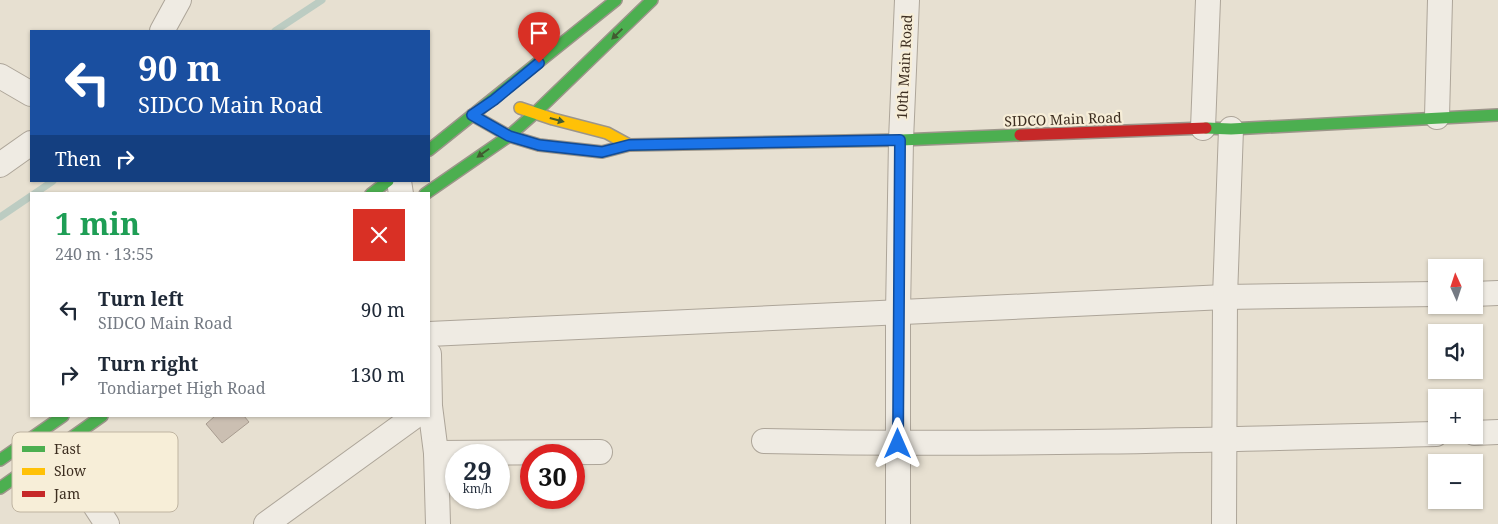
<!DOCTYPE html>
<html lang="en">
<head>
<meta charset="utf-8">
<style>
	:root { --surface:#fff; --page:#f6f6f7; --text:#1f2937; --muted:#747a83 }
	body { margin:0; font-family:"Noto Serif",serif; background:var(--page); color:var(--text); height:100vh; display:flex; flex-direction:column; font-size:19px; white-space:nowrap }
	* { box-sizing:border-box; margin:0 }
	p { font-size:16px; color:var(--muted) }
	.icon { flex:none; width:28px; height:28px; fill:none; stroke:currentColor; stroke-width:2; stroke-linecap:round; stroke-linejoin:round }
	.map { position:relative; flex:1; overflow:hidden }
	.side { position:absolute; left:30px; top:192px; width:400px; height:225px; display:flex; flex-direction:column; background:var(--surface); border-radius:0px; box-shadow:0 1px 4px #0004 }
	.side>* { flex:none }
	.hud { position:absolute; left:30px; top:30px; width:400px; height:152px; border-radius:0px; box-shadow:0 1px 4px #0004; background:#1a4fa0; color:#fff; overflow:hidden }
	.needle { width:32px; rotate:357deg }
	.fabs { position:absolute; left:1428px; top:259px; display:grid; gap:10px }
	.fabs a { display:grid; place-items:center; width:55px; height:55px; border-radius:0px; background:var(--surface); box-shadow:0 1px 4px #0004; font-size:25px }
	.speed { position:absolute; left:445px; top:444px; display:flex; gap:10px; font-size:25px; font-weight:700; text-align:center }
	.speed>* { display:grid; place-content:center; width:65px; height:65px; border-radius:50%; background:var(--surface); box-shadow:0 1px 4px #0004; line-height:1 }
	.speed small { font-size:12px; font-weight:400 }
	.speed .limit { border:8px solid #d22; background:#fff; color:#111 }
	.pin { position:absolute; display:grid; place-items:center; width:42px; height:42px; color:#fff; margin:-51px -21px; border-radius:50% 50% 50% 0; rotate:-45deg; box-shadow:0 0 5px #0007 }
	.pin .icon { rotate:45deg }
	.me { position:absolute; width:55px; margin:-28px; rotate:0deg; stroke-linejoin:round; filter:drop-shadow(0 0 4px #0008) }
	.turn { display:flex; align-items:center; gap:18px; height:105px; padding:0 25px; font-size:22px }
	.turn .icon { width:65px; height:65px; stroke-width:2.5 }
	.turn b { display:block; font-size:35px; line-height:42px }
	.then { display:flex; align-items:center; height:48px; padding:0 25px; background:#0003; gap:10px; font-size:19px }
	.round { display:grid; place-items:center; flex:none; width:52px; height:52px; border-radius:0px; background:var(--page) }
	.head { display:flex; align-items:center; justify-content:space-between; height:85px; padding:0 25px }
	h1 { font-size:30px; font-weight:700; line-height:38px; color:#1e9e55 }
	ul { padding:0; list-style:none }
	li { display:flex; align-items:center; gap:15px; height:65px; padding:0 25px }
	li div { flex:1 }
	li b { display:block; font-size:19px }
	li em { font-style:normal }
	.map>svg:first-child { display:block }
</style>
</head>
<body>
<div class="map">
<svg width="1498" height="524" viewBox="0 0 1498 524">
	<rect width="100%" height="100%" fill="#e7e0d1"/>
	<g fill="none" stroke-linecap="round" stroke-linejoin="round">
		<g stroke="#bcccc2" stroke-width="7">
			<path d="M 275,31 L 322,0"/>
			<path d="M 34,194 L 53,181"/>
			<path d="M 0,217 L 31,196"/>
		</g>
	</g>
	<path fill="#cbbfb2" stroke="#a89c90" d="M 215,416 L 244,416 L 249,422 L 222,443 L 206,424 Z"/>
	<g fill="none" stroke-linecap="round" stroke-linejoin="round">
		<defs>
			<g id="street">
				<path d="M 162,31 L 179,0"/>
				<path d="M 0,76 L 31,94"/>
				<path d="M 1437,117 L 1440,0"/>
				<path d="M 1203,128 L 1208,0"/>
				<path d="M 0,165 L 31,143"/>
				<path d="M 399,181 L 401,194"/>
				<path d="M 1474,294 L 1498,293"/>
				<path d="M 429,334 L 1225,297 L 1436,294"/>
				<path d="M 429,354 L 430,406 L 436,453 L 438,524"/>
				<path d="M 1474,433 L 1498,432"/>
				<path d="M 764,441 C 988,446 1212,440 1436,434"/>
				<path d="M 57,447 L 107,524"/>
				<path d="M 436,453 L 600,452"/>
				<path d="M 266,524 L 415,416"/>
				<path d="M 898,524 L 898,313 L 901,140 L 907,0"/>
				<path d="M 1224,524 L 1225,297 L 1231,129"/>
			</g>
			<g id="fast">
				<path d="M 472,115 L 509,136 L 539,145 L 602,152 L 629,145 L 901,140 L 1020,135"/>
				<path d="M 1206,128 L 1231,129 L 1498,115"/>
				<path d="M 429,150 L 616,0"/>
				<path d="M 371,194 L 388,181"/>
				<path d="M 425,194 L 509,136 L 535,113 L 652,0"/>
				<path d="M 0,460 L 63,416"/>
				<path d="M 0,488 L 102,416"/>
			</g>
			<path id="slow" d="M 520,108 L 553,119 L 607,133 L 629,145"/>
			<path id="jam" d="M 1020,135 L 1206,128"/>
		</defs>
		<use href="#street" stroke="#ada599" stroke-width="26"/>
		<use href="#fast" stroke="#9c958a" stroke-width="14"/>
		<use href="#slow" stroke="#9c958a" stroke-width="14"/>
		<use href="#jam" stroke="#9c958a" stroke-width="14"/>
		<use href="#street" stroke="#efebe3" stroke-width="24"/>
		<use href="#fast" stroke="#4caf50" stroke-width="11"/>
		<use href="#slow" stroke="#ffc107" stroke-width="11"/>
		<use href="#jam" stroke="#c62828" stroke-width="11"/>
	</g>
	<defs><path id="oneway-solid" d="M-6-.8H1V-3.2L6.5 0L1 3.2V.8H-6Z" transform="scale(1.25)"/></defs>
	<g fill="#425b31">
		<use href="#oneway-solid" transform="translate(617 34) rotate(136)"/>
		<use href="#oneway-solid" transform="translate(557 120) rotate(15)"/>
		<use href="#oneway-solid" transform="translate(483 153) rotate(145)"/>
	</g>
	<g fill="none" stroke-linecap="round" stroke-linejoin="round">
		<defs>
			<path id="route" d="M 539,63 L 494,100 L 472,115 L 509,136 L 539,145 L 602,152 L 629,145 L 900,140 L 898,444"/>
		</defs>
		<use href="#route" stroke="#114b97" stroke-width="12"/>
		<use href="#route" stroke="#1a73e8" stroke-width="9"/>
	</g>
	<g text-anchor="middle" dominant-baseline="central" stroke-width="4.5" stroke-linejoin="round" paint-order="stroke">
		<g font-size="14" fill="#3d2e20" stroke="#f7eed8">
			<text transform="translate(904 67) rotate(-87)">10th Main Road</text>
			<text transform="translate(1063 119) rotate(-2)">SIDCO Main Road</text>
		</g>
	</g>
	<rect x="12" y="432" width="166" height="80" rx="8" fill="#f7eed8" stroke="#bfb4a1" stroke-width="1"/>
	<rect x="22" y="446" width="23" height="6" fill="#4caf50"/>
	<rect x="22" y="468" width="23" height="7" fill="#ffc107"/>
	<rect x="22" y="491" width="23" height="6" fill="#c62828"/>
	<g font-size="14" fill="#3d2e20">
		<text x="54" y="454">Fast</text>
		<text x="54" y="476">Slow</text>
		<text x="54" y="499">Jam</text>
	</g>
</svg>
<div class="fabs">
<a><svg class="needle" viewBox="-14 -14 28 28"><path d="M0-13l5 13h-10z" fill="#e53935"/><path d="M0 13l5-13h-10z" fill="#747a83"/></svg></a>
<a><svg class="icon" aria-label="sound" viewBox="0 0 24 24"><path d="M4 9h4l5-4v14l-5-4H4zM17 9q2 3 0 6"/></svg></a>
<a>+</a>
<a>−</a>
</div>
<div class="speed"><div>29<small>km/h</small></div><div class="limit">30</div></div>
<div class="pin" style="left:539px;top:63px;background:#d93025"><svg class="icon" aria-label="arrive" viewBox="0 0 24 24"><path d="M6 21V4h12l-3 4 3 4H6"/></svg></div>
<svg class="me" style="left:898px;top:444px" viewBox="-20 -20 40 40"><path d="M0-17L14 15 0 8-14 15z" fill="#1a73e8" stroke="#fff" stroke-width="4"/></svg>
<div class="hud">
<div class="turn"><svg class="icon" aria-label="left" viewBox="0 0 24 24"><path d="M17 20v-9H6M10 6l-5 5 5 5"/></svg><div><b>90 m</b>SIDCO Main Road</div></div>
<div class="then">Then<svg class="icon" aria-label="right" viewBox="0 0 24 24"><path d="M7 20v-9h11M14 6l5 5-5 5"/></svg></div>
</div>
<section class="side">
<div class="head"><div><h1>1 min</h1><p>240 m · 13:55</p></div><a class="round" style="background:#d93025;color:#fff"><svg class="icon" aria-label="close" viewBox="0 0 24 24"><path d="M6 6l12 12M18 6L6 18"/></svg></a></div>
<ul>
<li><svg class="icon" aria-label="left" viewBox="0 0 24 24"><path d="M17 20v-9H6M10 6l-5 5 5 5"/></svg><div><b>Turn left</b><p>SIDCO Main Road</p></div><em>90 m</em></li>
<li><svg class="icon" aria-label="right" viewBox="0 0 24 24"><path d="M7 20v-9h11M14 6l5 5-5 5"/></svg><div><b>Turn right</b><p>Tondiarpet High Road</p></div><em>130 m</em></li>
</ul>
</section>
</div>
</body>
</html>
